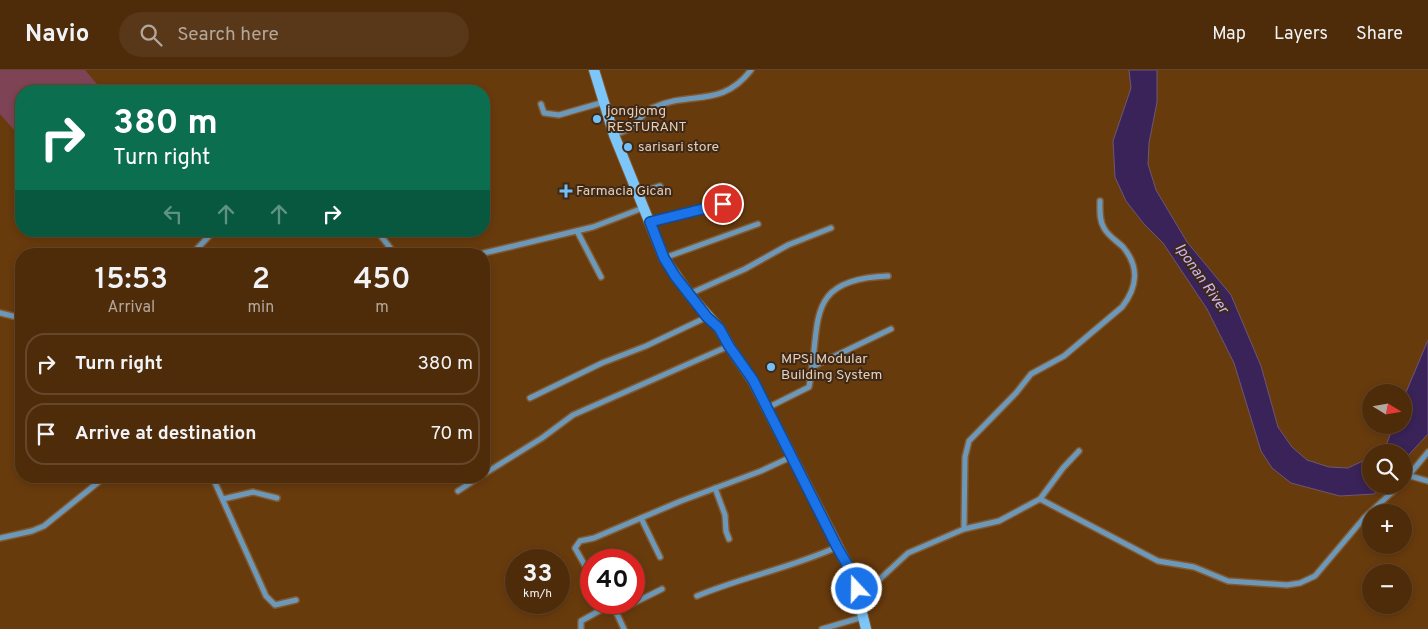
<!DOCTYPE html>
<html lang="en">
<head>
<meta charset="utf-8">
<style>
	:root { --surface:#4e2c0a; --page:#583818; --text:#f1f3f6; --muted:#b3a79c; --line:#65482b }
	body { margin:0; font-family:Overpass,sans-serif; background:var(--page); color:var(--text); height:100vh; display:flex; flex-direction:column; font-size:19px; white-space:nowrap }
	* { box-sizing:border-box; margin:0 }
	p { font-size:16px; color:var(--muted) }
	.icon { flex:none; width:28px; height:28px; fill:none; stroke:currentColor; stroke-width:2; stroke-linecap:round; stroke-linejoin:round }
	.map { position:relative; flex:1; overflow:hidden }
	.details { position:absolute; left:15px; top:178px; width:475px; height:235px; display:flex; flex-direction:column; background:var(--surface); border-radius:20px; box-shadow:0 2px 8px #0003,0 0 0 1px var(--line) }
	.details>* { flex:none }
	.banner { position:absolute; left:15px; top:15px; width:475px; height:152px; border-radius:20px; box-shadow:0 2px 8px #0003,0 0 0 1px var(--line); background:#0b6e4f; color:#fff; overflow:hidden }
	.needle { width:32px; rotate:101deg }
	.fabs { position:absolute; left:1362px; top:314px; display:grid; gap:10px }
	.fabs a { display:grid; place-items:center; width:50px; height:50px; border-radius:50%; background:var(--surface); box-shadow:0 2px 8px #0003,0 0 0 1px var(--line); font-size:25px }
	.speed { position:absolute; left:505px; top:479px; display:flex; gap:10px; font-size:25px; font-weight:700; text-align:center }
	.speed>* { display:grid; place-content:center; width:65px; height:65px; border-radius:50%; background:var(--surface); box-shadow:0 2px 8px #0003,0 0 0 1px var(--line); line-height:1 }
	.speed small { font-size:12px; font-weight:400 }
	.speed .limit { border:8px solid #d22; background:#fff; color:#111 }
	.pin { position:absolute; display:grid; place-items:center; width:42px; height:42px; color:#fff; margin:-21px; border:2px solid #fff; border-radius:50%; box-shadow:0 1px 5px #0007 }
	.me { position:absolute; width:55px; margin:-28px; rotate:339deg; stroke-linejoin:round; filter:drop-shadow(0 0 4px #0008) }
	.turn { display:flex; align-items:center; gap:18px; height:105px; padding:0 15px; font-size:22px }
	.turn .icon { width:65px; height:65px; stroke-width:2.5 }
	.turn b { display:block; font-size:35px; line-height:42px }
	.lanes { display:flex; align-items:center; height:48px; padding:0 15px; background:#0003; justify-content:center; gap:25px; direction:ltr }
	.lanes .off { opacity:.35 }
	.eta { display:flex; justify-content:space-evenly; align-items:center; height:85px; text-align:center }
	.eta b { font-size:30px; font-weight:600; line-height:35px }
	ul { padding:0; list-style:none }
	li { display:flex; align-items:center; gap:15px; height:62px; margin:0 10px 8px; padding:0 5px; border:2px solid var(--line); border-radius:20px }
	li div { flex:1 }
	li b { display:block; font-size:19px }
	li em { font-style:normal }
	header { display:flex; align-items:center; gap:30px; box-sizing:border-box; height:70px; padding:0 25px; background:var(--surface); border-bottom:1px solid var(--line) }
	header strong { font-size:24px }
	nav { display:flex; gap:28px; margin-inline-start:auto; font-size:18px }
	.search { width:350px; height:45px; background:var(--page); display:flex; align-items:center; gap:12px; box-sizing:border-box; padding:0 18px; border-radius:28px; color:var(--muted); font-size:19px }
	.map>svg:first-child { display:block }
</style>
</head>
<body>
<header>
<strong>Navio</strong>
<div class="search"><svg class="icon" aria-label="search" viewBox="0 0 24 24"><circle cx="10" cy="10" r="6"/><path d="M15 15l6 6"/></svg>Search here</div>
<nav><a>Map</a><a>Layers</a><a>Share</a></nav>
</header>
<div class="map">
<svg width="1428" height="559" viewBox="0 0 1428 559">
	<rect width="100%" height="100%" fill="#683b0d"/>
	<path fill="#7f4356" d="M 0,0 L 85,0 L 103,21 L 21,21 L 21,68 L 0,44 Z"/>
	<g fill="#3a2358" stroke="#6e5674">
		<path d="M 1129,0 L 1157,0 L 1157,32 L 1149,73 L 1148,94 L 1156,120 L 1187,172 L 1231,225 L 1261,296 L 1278,357 L 1292,377 L 1307,390 L 1329,397 L 1348,398 L 1371,387 L 1371,415 L 1383,415 L 1374,424 L 1340,426 L 1291,413 L 1272,398 L 1261,381 L 1234,293 L 1207,239 L 1163,173 L 1144,154 L 1126,131 L 1115,107 L 1113,71 L 1131,18 Z"/>
		<path d="M 1428,270 L 1428,364 L 1404,390 L 1404,382 L 1380,382 L 1385,378 L 1394,355 L 1404,355 L 1404,327 Z"/>
	</g>
	<g fill="none" stroke-linecap="round" stroke-linejoin="round">
		<defs>
			<g id="street">
				<path d="M 541,34 L 544,43 L 559,45 L 604,32"/>
				<path d="M 614,65 C 619,63 624,61 629,59 C 637,53 643,43 652,38 C 691,20 721,39 751,0"/>
				<path d="M 638,123 L 660,116"/>
				<path d="M 650,152 L 723,134"/>
				<path d="M 377,161 L 395,184"/>
				<path d="M 577,161 L 601,207"/>
				<path d="M 192,184 L 214,161"/>
				<path d="M 480,184 L 593,157 L 643,138"/>
				<path d="M 664,188 L 758,154"/>
				<path d="M 689,224 L 745,199 L 788,175 L 831,158"/>
				<path d="M 0,243 L 21,248"/>
				<path d="M 812,297 L 891,259"/>
				<path d="M 530,328 L 602,293 L 646,276 L 707,247"/>
				<path d="M 767,338 L 809,317 C 822,253 802,209 888,206"/>
				<path d="M 484,404 L 542,368 L 573,345 L 729,276"/>
				<path d="M 212,406 L 266,526 L 275,535 L 296,530"/>
				<path d="M 1410,406 L 1428,411"/>
				<path d="M 1404,411 L 1428,382"/>
				<path d="M 715,418 L 725,445 L 726,461 L 729,469"/>
				<path d="M 458,421 L 481,406"/>
				<path d="M 223,429 L 253,422 L 277,428"/>
				<path d="M 1040,429 L 1063,398 L 1079,381"/>
				<path d="M 641,448 L 660,487"/>
				<path d="M 964,459 L 965,387 L 969,371 L 1016,323 L 1031,304 L 1064,286 L 1122,237 C 1137,218 1140,197 1123,177 C 1117,171 1108,166 1104,158 C 1099,150 1100,140 1100,131"/>
				<path d="M 0,468 L 32,461 L 44,456 L 106,406"/>
				<path d="M 591,506 L 575,478 L 580,471 L 594,468 L 681,431 L 761,401 L 791,387"/>
				<path d="M 697,526 C 742,507 791,498 837,477"/>
				<path d="M 861,531 L 881,508 L 908,483 L 964,459 L 999,451 L 1040,429 L 1158,491 L 1194,497 L 1228,511 L 1287,515 L 1300,513 L 1315,506 L 1364,448 L 1400,415"/>
				<path d="M 616,542 L 624,559"/>
				<path d="M 581,559 L 581,551 L 608,536 L 612,536 L 616,542 L 662,519"/>
				<path d="M 822,559 L 863,547"/>
			</g>
			<path id="secondary" d="M 594,0 L 614,65 L 664,188 L 689,224 L 719,258 L 729,276 L 753,311 L 853,506 L 866,559"/>
		</defs>
		<use href="#street" stroke="#82582f" stroke-width="8"/>
		<use href="#secondary" stroke="#82582f" stroke-width="12"/>
		<use href="#street" stroke="#6c99ba" stroke-width="5"/>
		<use href="#secondary" stroke="#7dc6fa" stroke-width="10"/>
	</g>
	<g fill="none" stroke-linecap="round" stroke-linejoin="round">
		<defs>
			<path id="route" d="M 723,134 L 650,152 L 664,188 L 675,206 L 707,247 L 719,258 L 729,276 L 753,310 L 837,477 L 848,496 L 857,519"/>
		</defs>
		<use href="#route" stroke="#114b97" stroke-width="12"/>
		<use href="#route" stroke="#1a73e8" stroke-width="9"/>
	</g>
	<g fill="#74c0f6" stroke="#3d2917" stroke-width="2">
		<circle cx="597" cy="49" r="5"/>
		<circle cx="628" cy="77" r="5"/>
		<path d="M563.5 113.5h5v5h5v5h-5v5h-5v-5h-5v-5h5z"/>
		<circle cx="771" cy="297" r="5"/>
	</g>
	<g text-anchor="middle" dominant-baseline="central" stroke-width="4" stroke-linejoin="round" paint-order="stroke">
		<g font-size="14" fill="#e8cdb7" stroke="#3d2917" text-anchor="start">
			<text x="607" y="41">jongjomg<tspan x="607" dy="16">RESTURANT</tspan></text>
			<text x="638" y="77">sarisari store</text>
			<text x="576" y="121">Farmacia Gican</text>
			<text x="781" y="289">MPSi Modular<tspan x="781" dy="16">Building System</tspan></text>
		</g>
		<g font-size="15" font-style="italic" fill="#ccb3f8" stroke="#3d2917">
			<text transform="translate(1201 209) rotate(55)">Iponan River</text>
		</g>
	</g>
</svg>
<div class="fabs">
<a><svg class="needle" viewBox="-14 -14 28 28"><path d="M0-13l5 13h-10z" fill="#e53935"/><path d="M0 13l5-13h-10z" fill="#b3a79c"/></svg></a>
<a><svg class="icon" aria-label="search" viewBox="0 0 24 24"><circle cx="10" cy="10" r="6"/><path d="M15 15l6 6"/></svg></a>
<a>+</a>
<a>−</a>
</div>
<div class="speed"><div>33<small>km/h</small></div><div class="limit">40</div></div>
<div class="pin" style="left:723px;top:134px;background:#d93025"><svg class="icon" aria-label="arrive" viewBox="0 0 24 24"><path d="M6 21V4h12l-3 4 3 4H6"/></svg></div>
<svg class="me" style="left:857px;top:519px" viewBox="-20 -20 40 40"><circle r="17" fill="#1a73e8" stroke="#fff" stroke-width="3"/><path d="M0-11L8 9 0 5-8 9z" fill="#fff"/></svg>
<div class="banner">
<div class="turn"><svg class="icon" aria-label="right" viewBox="0 0 24 24"><path d="M7 20v-9h11M14 6l5 5-5 5"/></svg><div><b>380 m</b>Turn right</div></div>
<div class="lanes"><svg class="icon off" aria-label="left" viewBox="0 0 24 24"><path d="M17 20v-9H6M10 6l-5 5 5 5"/></svg><svg class="icon off" aria-label="ahead" viewBox="0 0 24 24"><path d="M12 20V5M6 11l6-6 6 6"/></svg><svg class="icon off" aria-label="ahead" viewBox="0 0 24 24"><path d="M12 20V5M6 11l6-6 6 6"/></svg><svg class="icon" aria-label="right" viewBox="0 0 24 24"><path d="M7 20v-9h11M14 6l5 5-5 5"/></svg></div>
</div>
<section class="details">
<div class="eta">
<div><b>15:53</b><p>Arrival</p></div>
<div><b>2</b><p>min</p></div>
<div><b>450</b><p>m</p></div>
</div>
<ul>
<li><svg class="icon" aria-label="right" viewBox="0 0 24 24"><path d="M7 20v-9h11M14 6l5 5-5 5"/></svg><div><b>Turn right</b></div><em>380 m</em></li>
<li><svg class="icon" aria-label="arrive" viewBox="0 0 24 24"><path d="M6 21V4h12l-3 4 3 4H6"/></svg><div><b>Arrive at destination</b></div><em>70 m</em></li>
</ul>
</section>
</div>
</body>
</html>
